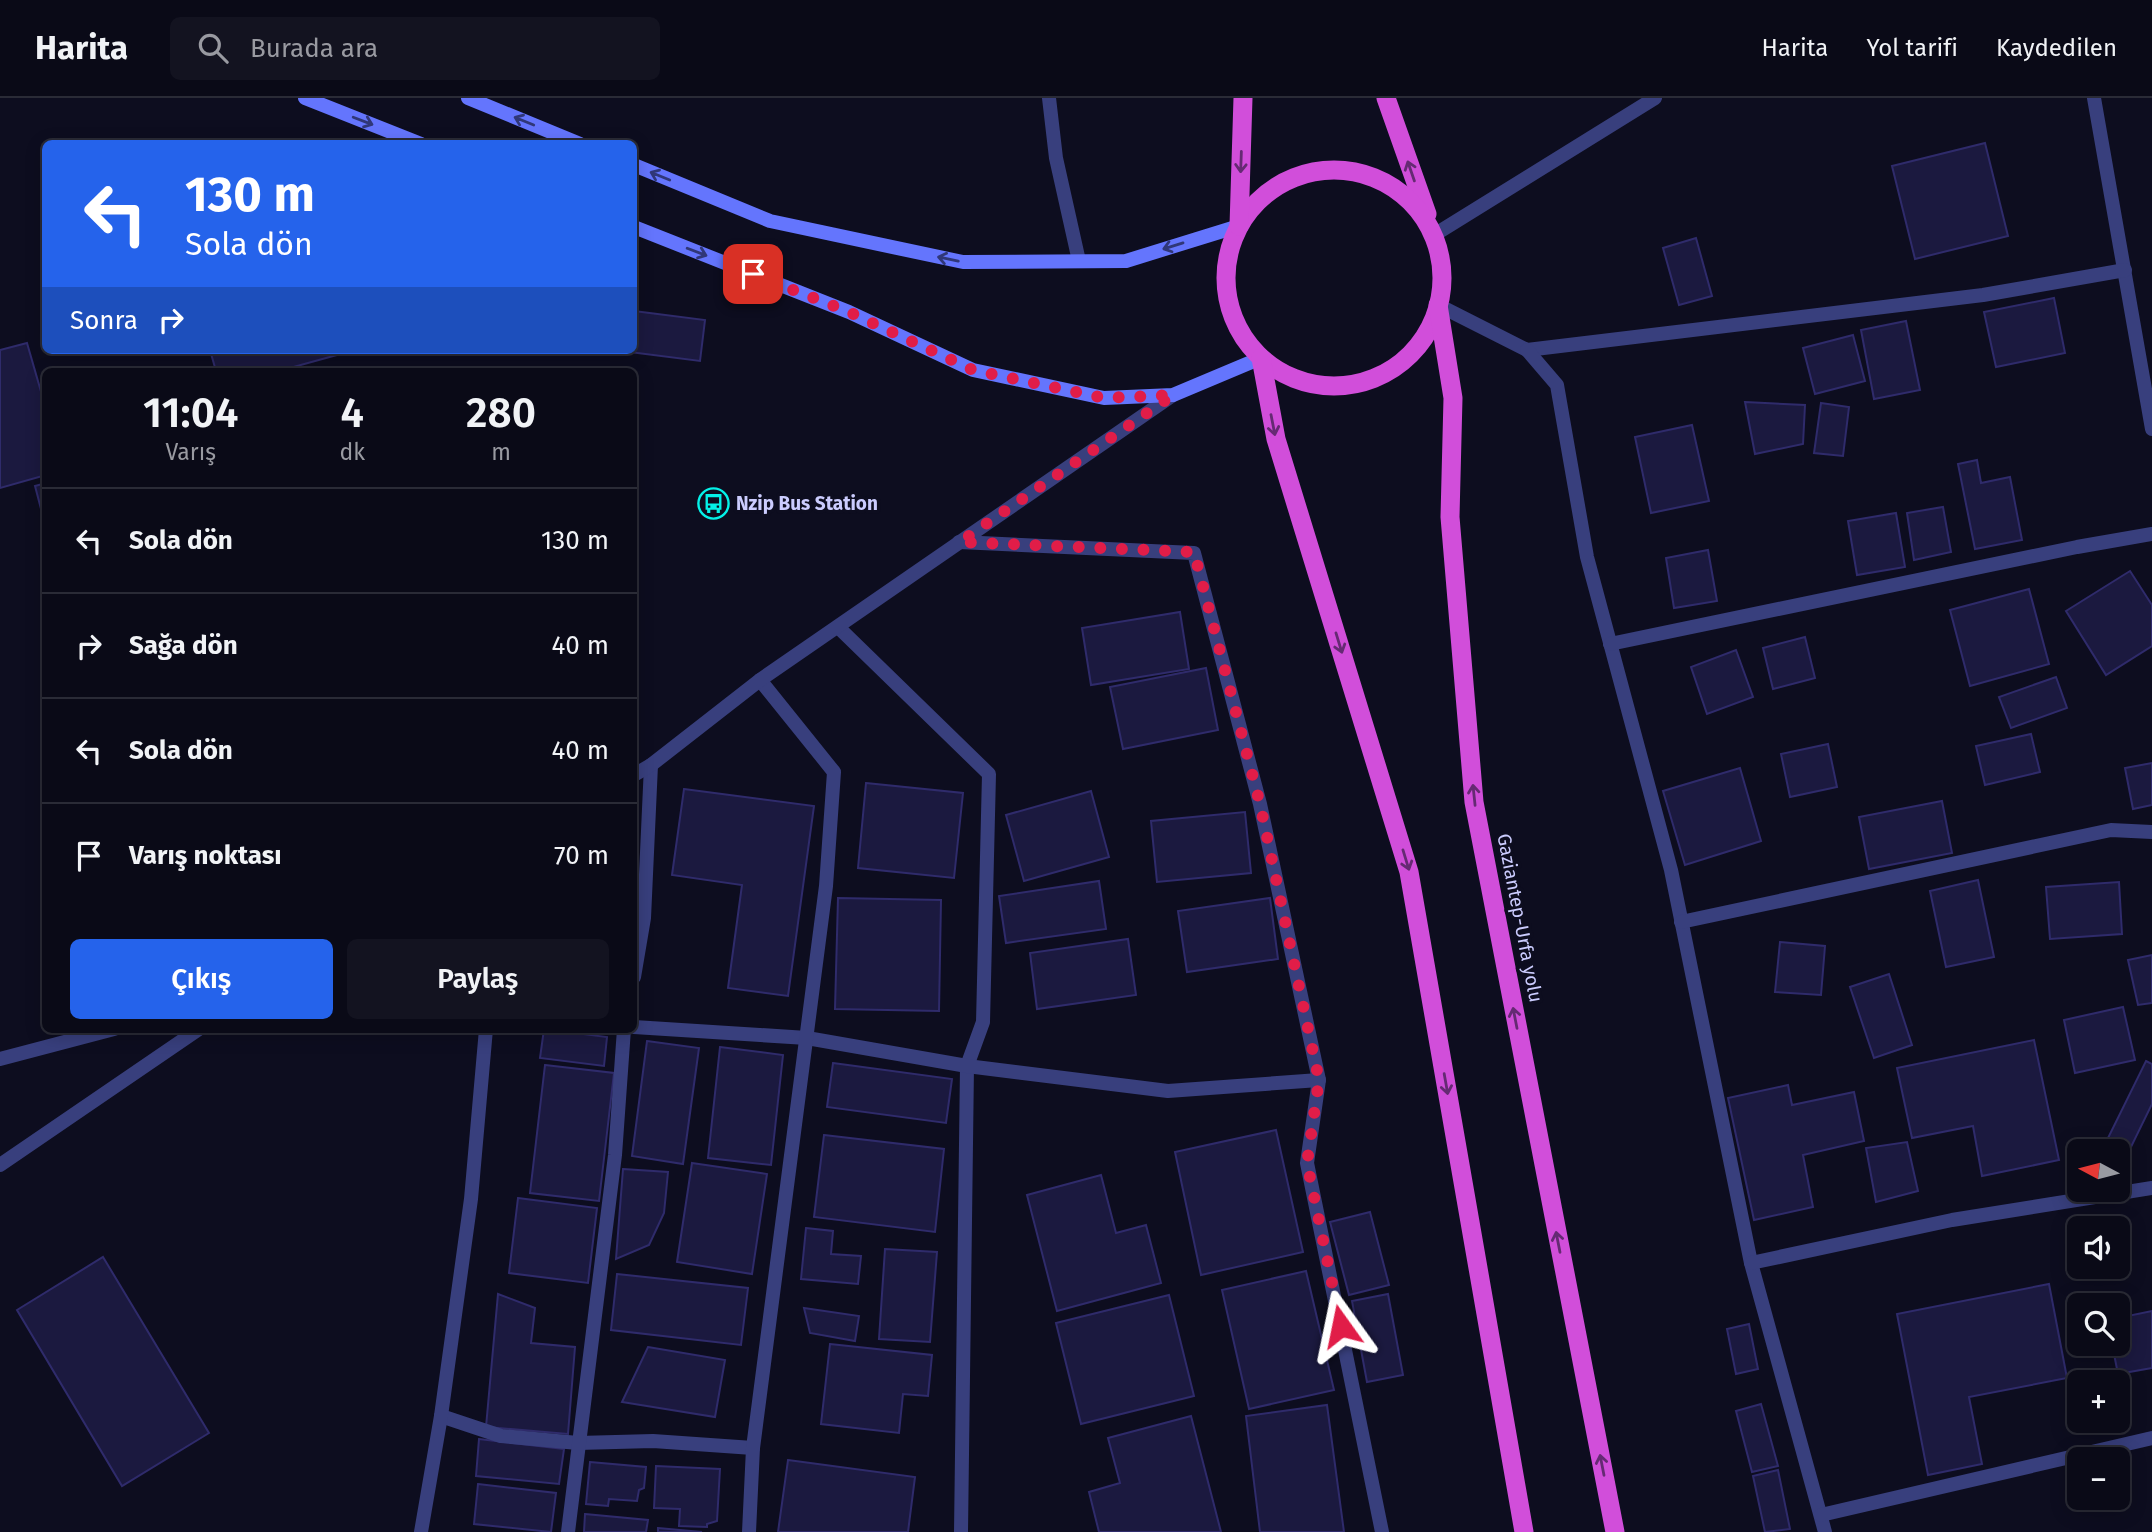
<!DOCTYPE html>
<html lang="tr">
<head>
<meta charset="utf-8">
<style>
	:root { --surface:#0a0a17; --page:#131320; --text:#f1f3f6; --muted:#999aa1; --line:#2a2b36; --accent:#2563eb }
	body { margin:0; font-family:"Fira Sans",sans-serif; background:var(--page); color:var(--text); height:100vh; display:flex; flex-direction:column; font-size:26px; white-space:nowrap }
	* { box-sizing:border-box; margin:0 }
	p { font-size:23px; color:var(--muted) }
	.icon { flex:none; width:38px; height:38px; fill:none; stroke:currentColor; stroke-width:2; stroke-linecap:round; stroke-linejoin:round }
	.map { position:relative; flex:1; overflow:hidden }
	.details { position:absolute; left:42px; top:270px; width:595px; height:665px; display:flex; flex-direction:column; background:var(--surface); border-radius:10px; box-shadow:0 4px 18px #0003,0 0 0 2px var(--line) }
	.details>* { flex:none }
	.guide { position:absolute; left:42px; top:42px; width:595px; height:214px; border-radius:10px; box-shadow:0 4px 18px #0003,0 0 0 2px var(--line); background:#2563eb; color:#fff; overflow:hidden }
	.needle { width:46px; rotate:277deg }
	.controls { position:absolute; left:2067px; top:1041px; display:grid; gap:14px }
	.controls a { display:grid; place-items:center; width:63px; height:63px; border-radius:10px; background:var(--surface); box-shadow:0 4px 18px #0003,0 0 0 2px var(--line); font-size:35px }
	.pin { position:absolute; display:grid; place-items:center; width:60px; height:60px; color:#fff; margin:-30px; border-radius:14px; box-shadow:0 4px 10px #0006 }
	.me { position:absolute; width:77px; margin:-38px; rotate:348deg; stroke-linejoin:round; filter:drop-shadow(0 0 5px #0008) }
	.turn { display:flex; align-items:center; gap:24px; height:147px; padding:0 28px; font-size:32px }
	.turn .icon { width:91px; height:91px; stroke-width:2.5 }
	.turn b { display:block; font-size:49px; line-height:60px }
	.then { display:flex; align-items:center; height:66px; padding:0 28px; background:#0003; gap:14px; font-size:26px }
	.eta { display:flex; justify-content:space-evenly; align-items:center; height:119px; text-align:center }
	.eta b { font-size:42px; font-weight:600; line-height:49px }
	.action { display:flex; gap:14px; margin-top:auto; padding:14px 28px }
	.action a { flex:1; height:80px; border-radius:10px; background:var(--accent); color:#fff; font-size:28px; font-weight:600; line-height:80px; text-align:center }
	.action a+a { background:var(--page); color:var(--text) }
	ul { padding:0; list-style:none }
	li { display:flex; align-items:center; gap:21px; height:105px; padding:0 28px; border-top:2px solid var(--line) }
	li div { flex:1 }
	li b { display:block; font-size:26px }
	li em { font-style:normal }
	header { display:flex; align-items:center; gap:42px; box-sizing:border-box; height:98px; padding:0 35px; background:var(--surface); border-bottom:2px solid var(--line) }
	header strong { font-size:33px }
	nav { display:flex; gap:38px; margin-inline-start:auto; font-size:24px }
	.search { width:490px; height:63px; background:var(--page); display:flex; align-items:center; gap:18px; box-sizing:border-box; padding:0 24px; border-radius:10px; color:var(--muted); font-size:26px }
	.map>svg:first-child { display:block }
</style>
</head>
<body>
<header>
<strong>Harita</strong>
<div class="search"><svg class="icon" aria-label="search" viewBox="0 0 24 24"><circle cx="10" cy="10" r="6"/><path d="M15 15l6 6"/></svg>Burada ara</div>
<nav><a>Harita</a><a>Yol tarifi</a><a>Kaydedilen</a></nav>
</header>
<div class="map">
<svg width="2152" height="1434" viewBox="0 0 2152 1434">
	<rect width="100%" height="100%" fill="#0d0d1f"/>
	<g fill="#1b193f" stroke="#2f2b6b" stroke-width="2">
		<path d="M 1985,45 L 2008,138 L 1915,161 L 1892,68 Z"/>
		<path d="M 1696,140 L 1712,198 L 1679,207 L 1663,150 Z"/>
		<path d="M 2054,200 L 2065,255 L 1996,269 L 1984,214 Z"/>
		<path d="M 634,213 L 705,222 L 700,263 L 614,252 L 634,252 Z"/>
		<path d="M 1906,223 L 1920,292 L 1874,301 L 1861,232 Z"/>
		<path d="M 1853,237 L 1865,283 L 1815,296 L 1803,250 Z"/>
		<path d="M 27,245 L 46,311 L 46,377 L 0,390 L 0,252 Z"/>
		<path d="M 210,252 L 355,252 L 279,273 L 216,273 Z"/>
		<path d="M 1745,304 L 1805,307 L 1803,346 L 1755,356 Z"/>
		<path d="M 1821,305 L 1849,309 L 1843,358 L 1814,355 Z"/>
		<path d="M 1692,327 L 1709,403 L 1651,415 L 1635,339 Z"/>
		<path d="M 1977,362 L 1981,385 L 2010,379 L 2022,442 L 1975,451 L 1958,366 Z"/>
		<path d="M 46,385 L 46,430 L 35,388 Z"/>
		<path d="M 1943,409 L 1951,454 L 1914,462 L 1907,415 Z"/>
		<path d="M 1896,415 L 1905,469 L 1857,477 L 1848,423 Z"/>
		<path d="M 1708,452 L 1717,503 L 1674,510 L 1666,460 Z"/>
		<path d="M 2130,473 L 2152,507 L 2152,548 L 2106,577 L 2066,513 Z"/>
		<path d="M 2029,491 L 2049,566 L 1970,588 L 1950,512 Z"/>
		<path d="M 1180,514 L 1189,571 L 1091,587 L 1082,530 Z"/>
		<path d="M 1805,539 L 1815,580 L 1773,591 L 1763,550 Z"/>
		<path d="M 1736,552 L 1753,599 L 1707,616 L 1691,569 Z"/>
		<path d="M 1206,570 L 1218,632 L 1123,651 L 1110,589 Z"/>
		<path d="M 2056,579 L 2067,610 L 2011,630 L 1999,599 Z"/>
		<path d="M 2031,636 L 2040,674 L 1985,687 L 1976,648 Z"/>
		<path d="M 1828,646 L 1837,689 L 1790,699 L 1781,656 Z"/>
		<path d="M 2152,665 L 2152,707 L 2133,711 L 2125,670 Z"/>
		<path d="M 1740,670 L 1761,743 L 1685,767 L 1663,693 Z"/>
		<path d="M 866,685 L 963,695 L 954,780 L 858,770 Z"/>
		<path d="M 684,691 L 814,708 L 788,898 L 728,890 L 742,787 L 672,777 Z"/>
		<path d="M 1091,693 L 1109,759 L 1024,783 L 1006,717 Z"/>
		<path d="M 1942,703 L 1952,755 L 1869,771 L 1859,719 Z"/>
		<path d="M 1245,714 L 1251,775 L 1157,784 L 1151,723 Z"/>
		<path d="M 1978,782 L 1994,859 L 1946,869 L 1930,793 Z"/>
		<path d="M 1099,783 L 1106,831 L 1006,845 L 999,798 Z"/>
		<path d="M 2119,784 L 2122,836 L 2050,841 L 2046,789 Z"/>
		<path d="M 838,800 L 941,802 L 939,913 L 835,911 Z"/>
		<path d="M 1270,800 L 1278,861 L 1187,874 L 1178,813 Z"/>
		<path d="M 1128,841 L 1136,897 L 1037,911 L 1030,855 Z"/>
		<path d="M 1780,844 L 1825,848 L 1821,897 L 1775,894 Z"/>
		<path d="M 2152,857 L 2152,905 L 2138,907 L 2128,862 Z"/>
		<path d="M 1889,876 L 1912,947 L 1874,960 L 1850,889 Z"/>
		<path d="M 2123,909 L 2135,962 L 2075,975 L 2064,922 Z"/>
		<path d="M 544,931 L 607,939 L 604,968 L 540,960 Z"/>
		<path d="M 2034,942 L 2059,1062 L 1982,1078 L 1973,1028 L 1912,1040 L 1897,970 Z"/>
		<path d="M 647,943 L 699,950 L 683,1066 L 632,1058 Z"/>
		<path d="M 720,949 L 783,957 L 771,1067 L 708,1060 Z"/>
		<path d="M 2146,963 L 2152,966 L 2152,1006 L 2130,1051 L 2108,1040 Z"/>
		<path d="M 833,965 L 952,981 L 946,1025 L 827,1009 Z"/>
		<path d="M 545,967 L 614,975 L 599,1103 L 530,1095 Z"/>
		<path d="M 1788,987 L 1792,1007 L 1854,994 L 1864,1043 L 1803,1057 L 1813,1109 L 1754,1122 L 1728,1000 Z"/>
		<path d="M 1276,1032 L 1303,1154 L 1201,1177 L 1175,1054 Z"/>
		<path d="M 824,1037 L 944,1051 L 935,1134 L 814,1119 Z"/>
		<path d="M 1907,1044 L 1918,1093 L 1876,1104 L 1866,1050 Z"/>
		<path d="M 692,1065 L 767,1076 L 752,1176 L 677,1164 Z"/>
		<path d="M 623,1071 L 668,1074 L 664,1115 L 649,1147 L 616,1161 Z"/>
		<path d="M 1101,1077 L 1116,1135 L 1146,1127 L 1161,1185 L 1057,1213 L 1027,1097 Z"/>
		<path d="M 518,1100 L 597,1110 L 588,1185 L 509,1175 Z"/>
		<path d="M 1370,1114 L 1389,1187 L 1349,1197 L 1330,1124 Z"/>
		<path d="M 806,1130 L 833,1133 L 831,1156 L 861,1158 L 858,1186 L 801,1181 Z"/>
		<path d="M 885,1151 L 937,1154 L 930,1244 L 879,1241 Z"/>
		<path d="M 103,1159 L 209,1335 L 122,1388 L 17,1212 Z"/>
		<path d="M 1306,1173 L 1334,1292 L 1249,1311 L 1222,1192 Z"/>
		<path d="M 617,1176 L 748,1190 L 741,1247 L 611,1232 Z"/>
		<path d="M 2049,1186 L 2067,1280 L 1969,1299 L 1982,1366 L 1928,1377 L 1897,1216 Z"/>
		<path d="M 498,1196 L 535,1210 L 531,1245 L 575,1249 L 568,1336 L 486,1329 Z"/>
		<path d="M 1388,1196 L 1403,1277 L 1367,1284 L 1352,1203 Z"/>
		<path d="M 1169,1197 L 1194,1298 L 1081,1326 L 1056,1225 Z"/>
		<path d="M 804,1210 L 859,1218 L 855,1243 L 810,1235 Z"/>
		<path d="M 2152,1213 L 2152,1270 L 2118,1276 L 2112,1246 L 2118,1246 L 2118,1220 Z"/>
		<path d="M 1749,1226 L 1758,1271 L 1736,1276 L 1727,1231 Z"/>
		<path d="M 830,1246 L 932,1257 L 928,1298 L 903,1296 L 899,1335 L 821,1326 Z"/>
		<path d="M 648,1249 L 725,1262 L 715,1319 L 622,1304 Z"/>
		<path d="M 1761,1306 L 1778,1368 L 1752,1374 L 1736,1313 Z"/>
		<path d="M 1327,1307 L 1344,1434 L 1260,1434 L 1246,1318 Z"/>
		<path d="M 1191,1318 L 1221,1434 L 1099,1434 L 1089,1394 L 1120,1385 L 1108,1340 Z"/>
		<path d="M 479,1341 L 564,1351 L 559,1386 L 476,1378 Z"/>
		<path d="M 788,1362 L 915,1379 L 908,1434 L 778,1434 Z"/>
		<path d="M 590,1364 L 646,1369 L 644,1390 L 639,1392 L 637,1403 L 609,1401 L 608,1408 L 586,1406 Z"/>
		<path d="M 656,1368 L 720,1371 L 717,1423 L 707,1426 L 707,1429 L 679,1428 L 680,1411 L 654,1410 Z"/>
		<path d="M 1778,1372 L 1790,1431 L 1765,1434 L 1753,1378 Z"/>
		<path d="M 478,1386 L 556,1395 L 551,1434 L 474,1426 Z"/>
		<path d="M 585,1416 L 648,1422 L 646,1434 L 584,1434 Z"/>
		<path d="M 658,1430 L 702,1434 L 658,1434 Z"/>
	</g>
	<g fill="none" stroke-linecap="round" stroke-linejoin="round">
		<g stroke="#383f7d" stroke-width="14">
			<path d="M 1049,0 L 1056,60 L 1079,163"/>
			<path d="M 2094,0 L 2152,331"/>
			<path d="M 1438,207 L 1527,252 L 1983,197 L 2125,172"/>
			<path d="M 1527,252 L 1557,287 L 1587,459 L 1671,772 L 1751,1165 L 1825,1434"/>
			<path d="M 959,444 L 1194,455 L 1260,706 L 1319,982 L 1307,1065 L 1382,1434"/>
			<path d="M 838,529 L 989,676 L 983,924 L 967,968 L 961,1434"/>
			<path d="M 1610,546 L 2077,449 L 2152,436"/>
			<path d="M 1681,824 L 2111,732 L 2152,734"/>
			<path d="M 634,879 L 644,820 L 651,667"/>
			<path d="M 634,929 L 807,940 L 967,968 L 1168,993 L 1319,982"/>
			<path d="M 1751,1165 L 1952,1122 L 2152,1090"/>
			<path d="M 441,1318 L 501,1338 L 578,1345 L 653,1343 L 753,1350"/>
			<path d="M 1821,1417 L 2152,1340"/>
			<path d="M 421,1434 L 441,1318 L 471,1101 L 486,931"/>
			<path d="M 568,1434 L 615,1057 L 624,931"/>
			<path d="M 749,1434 L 753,1350 L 826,788 L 834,674 L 760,582"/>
		</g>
		<g stroke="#383f7d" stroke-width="14">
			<path d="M 1434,137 L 1655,0"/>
			<path d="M 634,677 L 651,667 L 760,582 L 1173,297"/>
			<path d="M 0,961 L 114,931"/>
			<path d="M 0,1067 L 199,931"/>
		</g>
		<g stroke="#6475fd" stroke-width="14">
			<path d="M 305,0 L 421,46"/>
			<path d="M 468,0 L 580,46"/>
			<path d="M 634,67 L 770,123 L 963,164 L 1126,163 L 1239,128"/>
			<path d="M 634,129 L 849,214 L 973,272 L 1104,300 L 1173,297 L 1261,260"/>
		</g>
		<g stroke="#d14eda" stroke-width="19">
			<path d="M 1386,0 L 1427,116"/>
			<circle cx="1334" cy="180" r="108"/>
			<path d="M 1239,128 L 1243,0"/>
			<path d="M 1438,207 L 1453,300 L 1450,419 L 1474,704 L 1615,1434"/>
			<path d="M 1261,260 L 1276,341 L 1409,774 L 1524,1434"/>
		</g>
	</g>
	<defs><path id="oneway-shaft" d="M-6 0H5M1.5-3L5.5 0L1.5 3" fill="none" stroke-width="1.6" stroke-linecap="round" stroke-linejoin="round" transform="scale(1.75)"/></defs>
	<g stroke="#303778">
		<use href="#oneway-shaft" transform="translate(363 23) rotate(21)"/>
		<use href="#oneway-shaft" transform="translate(524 23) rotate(-158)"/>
		<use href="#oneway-shaft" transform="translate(660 78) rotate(-158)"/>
		<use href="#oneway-shaft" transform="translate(1173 148) rotate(163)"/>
		<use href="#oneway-shaft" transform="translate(697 154) rotate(21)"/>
		<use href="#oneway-shaft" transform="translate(948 161) rotate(-168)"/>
	</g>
	<g stroke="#652a73">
		<use href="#oneway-shaft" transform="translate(1241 64) rotate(92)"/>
		<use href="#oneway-shaft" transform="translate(1411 73) rotate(-109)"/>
		<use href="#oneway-shaft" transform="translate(1273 327) rotate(79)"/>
		<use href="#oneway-shaft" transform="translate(1339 545) rotate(73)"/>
		<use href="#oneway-shaft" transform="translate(1474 697) rotate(-96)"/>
		<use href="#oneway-shaft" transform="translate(1406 762) rotate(73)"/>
		<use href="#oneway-shaft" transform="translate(1515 920) rotate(-101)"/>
		<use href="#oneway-shaft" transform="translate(1446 986) rotate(80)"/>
		<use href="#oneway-shaft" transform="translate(1558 1144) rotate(-101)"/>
		<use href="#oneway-shaft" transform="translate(1602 1367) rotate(-101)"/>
	</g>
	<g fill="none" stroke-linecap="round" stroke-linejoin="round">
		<path stroke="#e11d48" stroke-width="12" stroke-dasharray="0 21.6" d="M 753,176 L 849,214 L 973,272 L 1104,300 L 1173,297 L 960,444 L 1194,454 L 1260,706 L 1319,982 L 1307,1065 L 1341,1228"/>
	</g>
	<defs>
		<symbol id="bus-ring" viewBox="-11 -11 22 22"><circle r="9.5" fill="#0d0d1f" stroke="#04f1e8" stroke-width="1.5"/><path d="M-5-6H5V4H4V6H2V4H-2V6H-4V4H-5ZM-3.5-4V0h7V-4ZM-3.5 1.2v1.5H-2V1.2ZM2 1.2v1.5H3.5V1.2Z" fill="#04f1e8"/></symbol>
	</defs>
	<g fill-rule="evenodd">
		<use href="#bus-ring" x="696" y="388" width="35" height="35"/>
	</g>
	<g text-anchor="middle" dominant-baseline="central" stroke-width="7" stroke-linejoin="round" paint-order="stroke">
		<g font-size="19" font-weight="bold" fill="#cbccfe" stroke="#0d0d1f" text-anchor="start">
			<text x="736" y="405">Nzip Bus Station</text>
		</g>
		<g font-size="19" fill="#cbccfe" stroke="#0d0d1f">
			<text transform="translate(1520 820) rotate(79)">Gaziantep-Urfa yolu</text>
		</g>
	</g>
</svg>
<div class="controls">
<a><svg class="needle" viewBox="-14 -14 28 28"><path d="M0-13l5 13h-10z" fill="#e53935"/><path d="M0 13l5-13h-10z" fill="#999aa1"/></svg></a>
<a><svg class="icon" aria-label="sound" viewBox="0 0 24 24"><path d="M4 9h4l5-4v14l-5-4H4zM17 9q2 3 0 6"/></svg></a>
<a><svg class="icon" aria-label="search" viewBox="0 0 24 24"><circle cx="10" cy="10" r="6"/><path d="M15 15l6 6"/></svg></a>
<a>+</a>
<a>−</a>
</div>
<div class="pin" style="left:753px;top:176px;background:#d93025"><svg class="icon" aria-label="arrive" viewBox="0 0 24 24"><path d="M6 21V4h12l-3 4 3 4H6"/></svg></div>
<svg class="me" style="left:1341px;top:1228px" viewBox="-20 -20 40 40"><path d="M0-17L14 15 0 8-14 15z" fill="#e11d48" stroke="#fff" stroke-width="4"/></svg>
<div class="guide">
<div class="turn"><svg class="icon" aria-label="left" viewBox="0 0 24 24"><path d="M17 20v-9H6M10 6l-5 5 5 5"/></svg><div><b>130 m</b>Sola dön</div></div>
<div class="then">Sonra<svg class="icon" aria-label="right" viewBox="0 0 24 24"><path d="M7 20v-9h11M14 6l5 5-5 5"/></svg></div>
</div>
<section class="details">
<div class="eta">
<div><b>11:04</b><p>Varış</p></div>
<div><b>4</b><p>dk</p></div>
<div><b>280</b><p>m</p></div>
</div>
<ul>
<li><svg class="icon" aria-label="left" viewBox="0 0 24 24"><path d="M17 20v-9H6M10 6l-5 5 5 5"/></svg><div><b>Sola dön</b></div><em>130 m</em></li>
<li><svg class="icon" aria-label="right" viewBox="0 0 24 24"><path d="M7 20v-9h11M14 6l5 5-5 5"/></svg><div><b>Sağa dön</b></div><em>40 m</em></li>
<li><svg class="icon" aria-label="left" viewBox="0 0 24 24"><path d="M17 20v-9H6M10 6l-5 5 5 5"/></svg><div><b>Sola dön</b></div><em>40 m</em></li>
<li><svg class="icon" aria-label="arrive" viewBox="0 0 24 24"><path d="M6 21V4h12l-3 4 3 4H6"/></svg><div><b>Varış noktası</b></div><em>70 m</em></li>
</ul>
<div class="action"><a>Çıkış</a><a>Paylaş</a></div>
</section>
</div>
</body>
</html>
